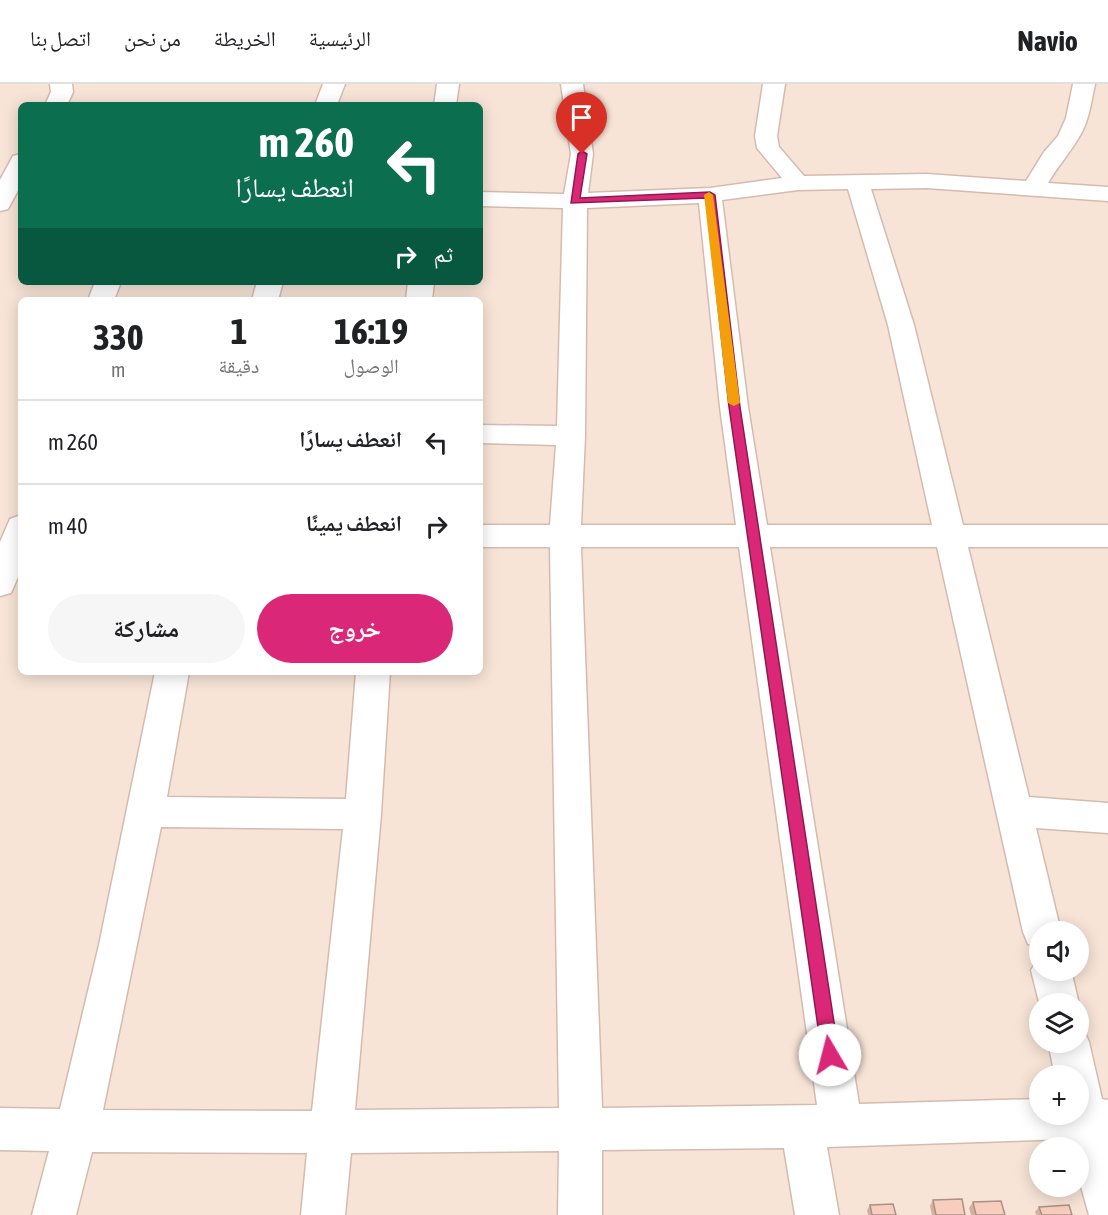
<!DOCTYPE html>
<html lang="ar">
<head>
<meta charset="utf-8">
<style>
	:root { --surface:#fff; --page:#f6f6f6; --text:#202124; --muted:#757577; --line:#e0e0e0; --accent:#db2777 }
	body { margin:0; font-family:"Asap Condensed","Noto Naskh Arabic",sans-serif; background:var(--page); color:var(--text); direction:rtl; height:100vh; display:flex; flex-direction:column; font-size:22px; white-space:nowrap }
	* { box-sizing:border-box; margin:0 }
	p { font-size:20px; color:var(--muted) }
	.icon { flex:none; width:33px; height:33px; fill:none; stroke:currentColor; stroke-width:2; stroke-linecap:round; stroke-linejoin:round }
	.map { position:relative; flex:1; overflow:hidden; direction:ltr }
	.drawer { position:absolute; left:18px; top:213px; width:465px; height:378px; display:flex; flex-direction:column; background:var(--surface); border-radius:9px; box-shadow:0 3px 15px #0003; direction:rtl }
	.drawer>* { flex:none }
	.top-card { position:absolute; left:18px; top:18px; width:465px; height:183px; border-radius:9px; box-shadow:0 3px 15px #0003; direction:rtl; background:#0b6e4f; color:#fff; overflow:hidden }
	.tools { position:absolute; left:1029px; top:837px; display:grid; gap:12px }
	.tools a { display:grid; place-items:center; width:60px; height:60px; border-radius:50%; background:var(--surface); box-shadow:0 3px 15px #0003; font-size:30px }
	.pin { position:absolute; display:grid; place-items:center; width:51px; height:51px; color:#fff; margin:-62px -26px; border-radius:50% 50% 50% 0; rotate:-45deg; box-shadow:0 0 6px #0007 }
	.pin .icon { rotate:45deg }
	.me { position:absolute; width:66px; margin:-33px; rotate:352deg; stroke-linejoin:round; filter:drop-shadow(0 0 4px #0008) }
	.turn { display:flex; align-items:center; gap:21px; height:126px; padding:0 30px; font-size:27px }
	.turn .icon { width:78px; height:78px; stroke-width:2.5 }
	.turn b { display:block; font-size:42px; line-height:51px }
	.then { display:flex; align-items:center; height:57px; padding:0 30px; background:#0003; gap:12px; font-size:22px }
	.eta { display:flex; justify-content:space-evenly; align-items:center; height:102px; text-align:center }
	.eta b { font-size:36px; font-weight:700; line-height:42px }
	.button { display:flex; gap:12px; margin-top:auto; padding:12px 30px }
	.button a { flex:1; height:69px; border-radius:36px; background:var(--accent); color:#fff; font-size:24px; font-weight:700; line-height:69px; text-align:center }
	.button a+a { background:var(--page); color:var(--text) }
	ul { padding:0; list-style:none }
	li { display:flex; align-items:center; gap:18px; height:84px; padding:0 30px; border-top:2px solid var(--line) }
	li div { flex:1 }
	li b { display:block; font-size:22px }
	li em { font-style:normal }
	header { display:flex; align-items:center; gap:36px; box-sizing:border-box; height:84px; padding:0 30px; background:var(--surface); border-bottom:2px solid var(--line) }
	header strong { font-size:28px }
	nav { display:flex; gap:33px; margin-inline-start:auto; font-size:21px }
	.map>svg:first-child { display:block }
</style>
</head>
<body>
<header>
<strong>Navio</strong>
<nav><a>الرئيسية</a><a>الخريطة</a><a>من نحن</a><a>اتصل بنا</a></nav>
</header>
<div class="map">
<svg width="1108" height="1131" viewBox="0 0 1108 1131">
	<rect width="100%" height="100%" fill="#fef3e8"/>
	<path fill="#f7e4d6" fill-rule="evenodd" d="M 0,0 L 1108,0 L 1108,1131 L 0,1131 ZM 21,21 L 480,21 L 480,198 L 21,198 ZM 21,216 L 480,216 L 480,588 L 21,588 ZM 1040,848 L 1078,848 L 1078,886 L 1040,886 ZM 1040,920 L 1078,920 L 1078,958 L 1040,958 ZM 1040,992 L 1078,992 L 1078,1030 L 1040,1030 ZM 1040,1064 L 1078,1064 L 1078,1102 L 1040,1102 Z"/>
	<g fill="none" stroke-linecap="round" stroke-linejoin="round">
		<defs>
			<g id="minor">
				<path d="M 50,0 L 72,0 L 73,8 L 67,21 L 45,21 L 51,8 Z"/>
				<path d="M 323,0 L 345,0 L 337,21 L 315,21 Z"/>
				<path d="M 437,0 L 459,0 L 456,21 L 434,21 Z"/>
				<path d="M 561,0 L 583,0 L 593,70 L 588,109 L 710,104 L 782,94 L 757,64 L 755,52 L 763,0 L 785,0 L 777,52 L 779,63 L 804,92 L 927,90 L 1026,97 L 1044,68 L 1058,52 L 1066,34 L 1073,0 L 1095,0 C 1091,19 1089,38 1078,55 C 1069,70 1057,83 1048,99 L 1108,103 L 1108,117 L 927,104 L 871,105 L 914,241 L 963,441 L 1108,441 L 1108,463 L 968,463 L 1029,713 L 1108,719 L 1108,749 L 1036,744 L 1061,848 L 1040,848 L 1040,864 L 1028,860 L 1023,848 L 937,463 L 770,463 L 859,1020 L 1040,1015 L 1040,1030 L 1078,1030 L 1078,992 L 1055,992 L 1048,958 L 1078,958 L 1078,943 L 1083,944 L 1089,958 L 1102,1015 L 1108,1016 L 1108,1131 L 1089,1131 L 1078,1092 L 1078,1064 L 1072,1064 L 1070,1055 L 827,1063 L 839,1131 L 795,1131 L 784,1064 L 602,1066 L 602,1131 L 558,1131 L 559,1067 L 351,1069 L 345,1131 L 301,1131 L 307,1069 L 92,1068 L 76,1131 L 32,1131 L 49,1067 L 0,1066 L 0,1024 L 60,1025 L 99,861 L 155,588 L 189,588 L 167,713 L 346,715 L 356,588 L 390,588 L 381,730 L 355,1026 L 559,1024 L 550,463 L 480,463 L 480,441 L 550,441 L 556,361 L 480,359 L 480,341 L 557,342 L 563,124 L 480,122 L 480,108 L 564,110 L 571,70 ZM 848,105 L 888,241 L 932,441 L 767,441 L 748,323 L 722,116 L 798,106 ZM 699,119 L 720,323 L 736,441 L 581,441 L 585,352 L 587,124 ZM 581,463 L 739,463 L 817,1021 L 602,1024 ZM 161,743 L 343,745 L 312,1027 L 103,1026 Z"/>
				<path d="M 21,70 L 21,101 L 8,125 L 0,127 L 0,96 L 13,72 Z"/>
				<path d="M 95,198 L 121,198 L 114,216 L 88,216 Z"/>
				<path d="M 257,198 L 283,198 L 278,216 L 252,216 Z"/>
				<path d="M 408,198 L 434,198 L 432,216 L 406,216 Z"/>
				<path d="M 21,431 L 21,486 L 11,509 L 0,512 L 0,458 L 10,435 Z"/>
				<path d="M 1040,872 L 1040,886 L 1071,886 L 1079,920 L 1078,922 L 1078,920 L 1040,920 L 1040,922 L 1031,886 Z"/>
			</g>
		</defs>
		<use href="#minor" stroke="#d5bbaf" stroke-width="3"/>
		<use href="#minor" fill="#fff" fill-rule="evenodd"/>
	</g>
	<g fill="#d4b0a3">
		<path d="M 933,1116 L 965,1131 L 932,1131 L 930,1122 Z"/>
		<path d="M 973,1118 L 1005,1131 L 971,1131 L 969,1124 Z"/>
		<path d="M 870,1121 L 896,1131 L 868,1131 L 867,1126 Z"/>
		<path d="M 1039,1123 L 1072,1131 L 1036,1131 L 1035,1128 Z"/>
	</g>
	<g fill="#f7cdbd" stroke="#ad9084" stroke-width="1.5">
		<path d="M 962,1115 L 965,1131 L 936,1131 L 933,1116 Z"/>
		<path d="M 1001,1117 L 1005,1131 L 976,1131 L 973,1118 Z"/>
		<path d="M 893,1120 L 896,1131 L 872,1131 L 870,1121 Z"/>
		<path d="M 1069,1121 L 1072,1131 L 1042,1131 L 1039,1123 Z"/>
	</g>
	<path fill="#db2777" stroke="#8e194d" stroke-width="1.5" d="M 582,67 L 587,70 L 580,114 L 710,108 L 715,111 L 740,323 L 839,971 L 836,977 L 830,979 L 824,977 L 822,971 L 729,323 L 706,114 L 571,119 L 578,70 Z"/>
	<path fill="#f59e0b" d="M 709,108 L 713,111 L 740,319 L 734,322 L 728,319 L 704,111 Z"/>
</svg>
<div class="tools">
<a><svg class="icon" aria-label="sound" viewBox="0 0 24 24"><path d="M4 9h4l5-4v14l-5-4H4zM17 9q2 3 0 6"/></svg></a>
<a><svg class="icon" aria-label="layers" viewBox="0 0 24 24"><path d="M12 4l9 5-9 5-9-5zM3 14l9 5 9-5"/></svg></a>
<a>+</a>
<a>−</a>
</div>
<div class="pin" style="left:582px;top:70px;background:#d93025"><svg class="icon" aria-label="arrive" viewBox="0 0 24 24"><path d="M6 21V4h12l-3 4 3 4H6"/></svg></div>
<svg class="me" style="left:830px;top:971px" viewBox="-20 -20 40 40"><circle r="19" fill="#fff"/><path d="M0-13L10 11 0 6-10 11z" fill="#db2777"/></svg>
<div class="top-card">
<div class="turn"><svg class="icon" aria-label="left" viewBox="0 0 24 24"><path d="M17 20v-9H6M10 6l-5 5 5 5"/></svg><div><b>260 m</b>انعطف يسارًا</div></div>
<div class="then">ثم<svg class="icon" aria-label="right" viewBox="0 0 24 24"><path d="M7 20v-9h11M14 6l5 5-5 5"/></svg></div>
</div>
<section class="drawer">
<div class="eta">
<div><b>16:19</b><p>الوصول</p></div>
<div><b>1</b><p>دقيقة</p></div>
<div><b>330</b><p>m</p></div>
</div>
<ul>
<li><svg class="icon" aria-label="left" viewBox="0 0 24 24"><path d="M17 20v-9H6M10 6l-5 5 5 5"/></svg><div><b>انعطف يسارًا</b></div><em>260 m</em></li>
<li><svg class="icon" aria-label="right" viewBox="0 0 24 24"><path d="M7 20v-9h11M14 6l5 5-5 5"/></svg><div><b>انعطف يمينًا</b></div><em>40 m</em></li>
</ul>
<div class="button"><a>خروج</a><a>مشاركة</a></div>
</section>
</div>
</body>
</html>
